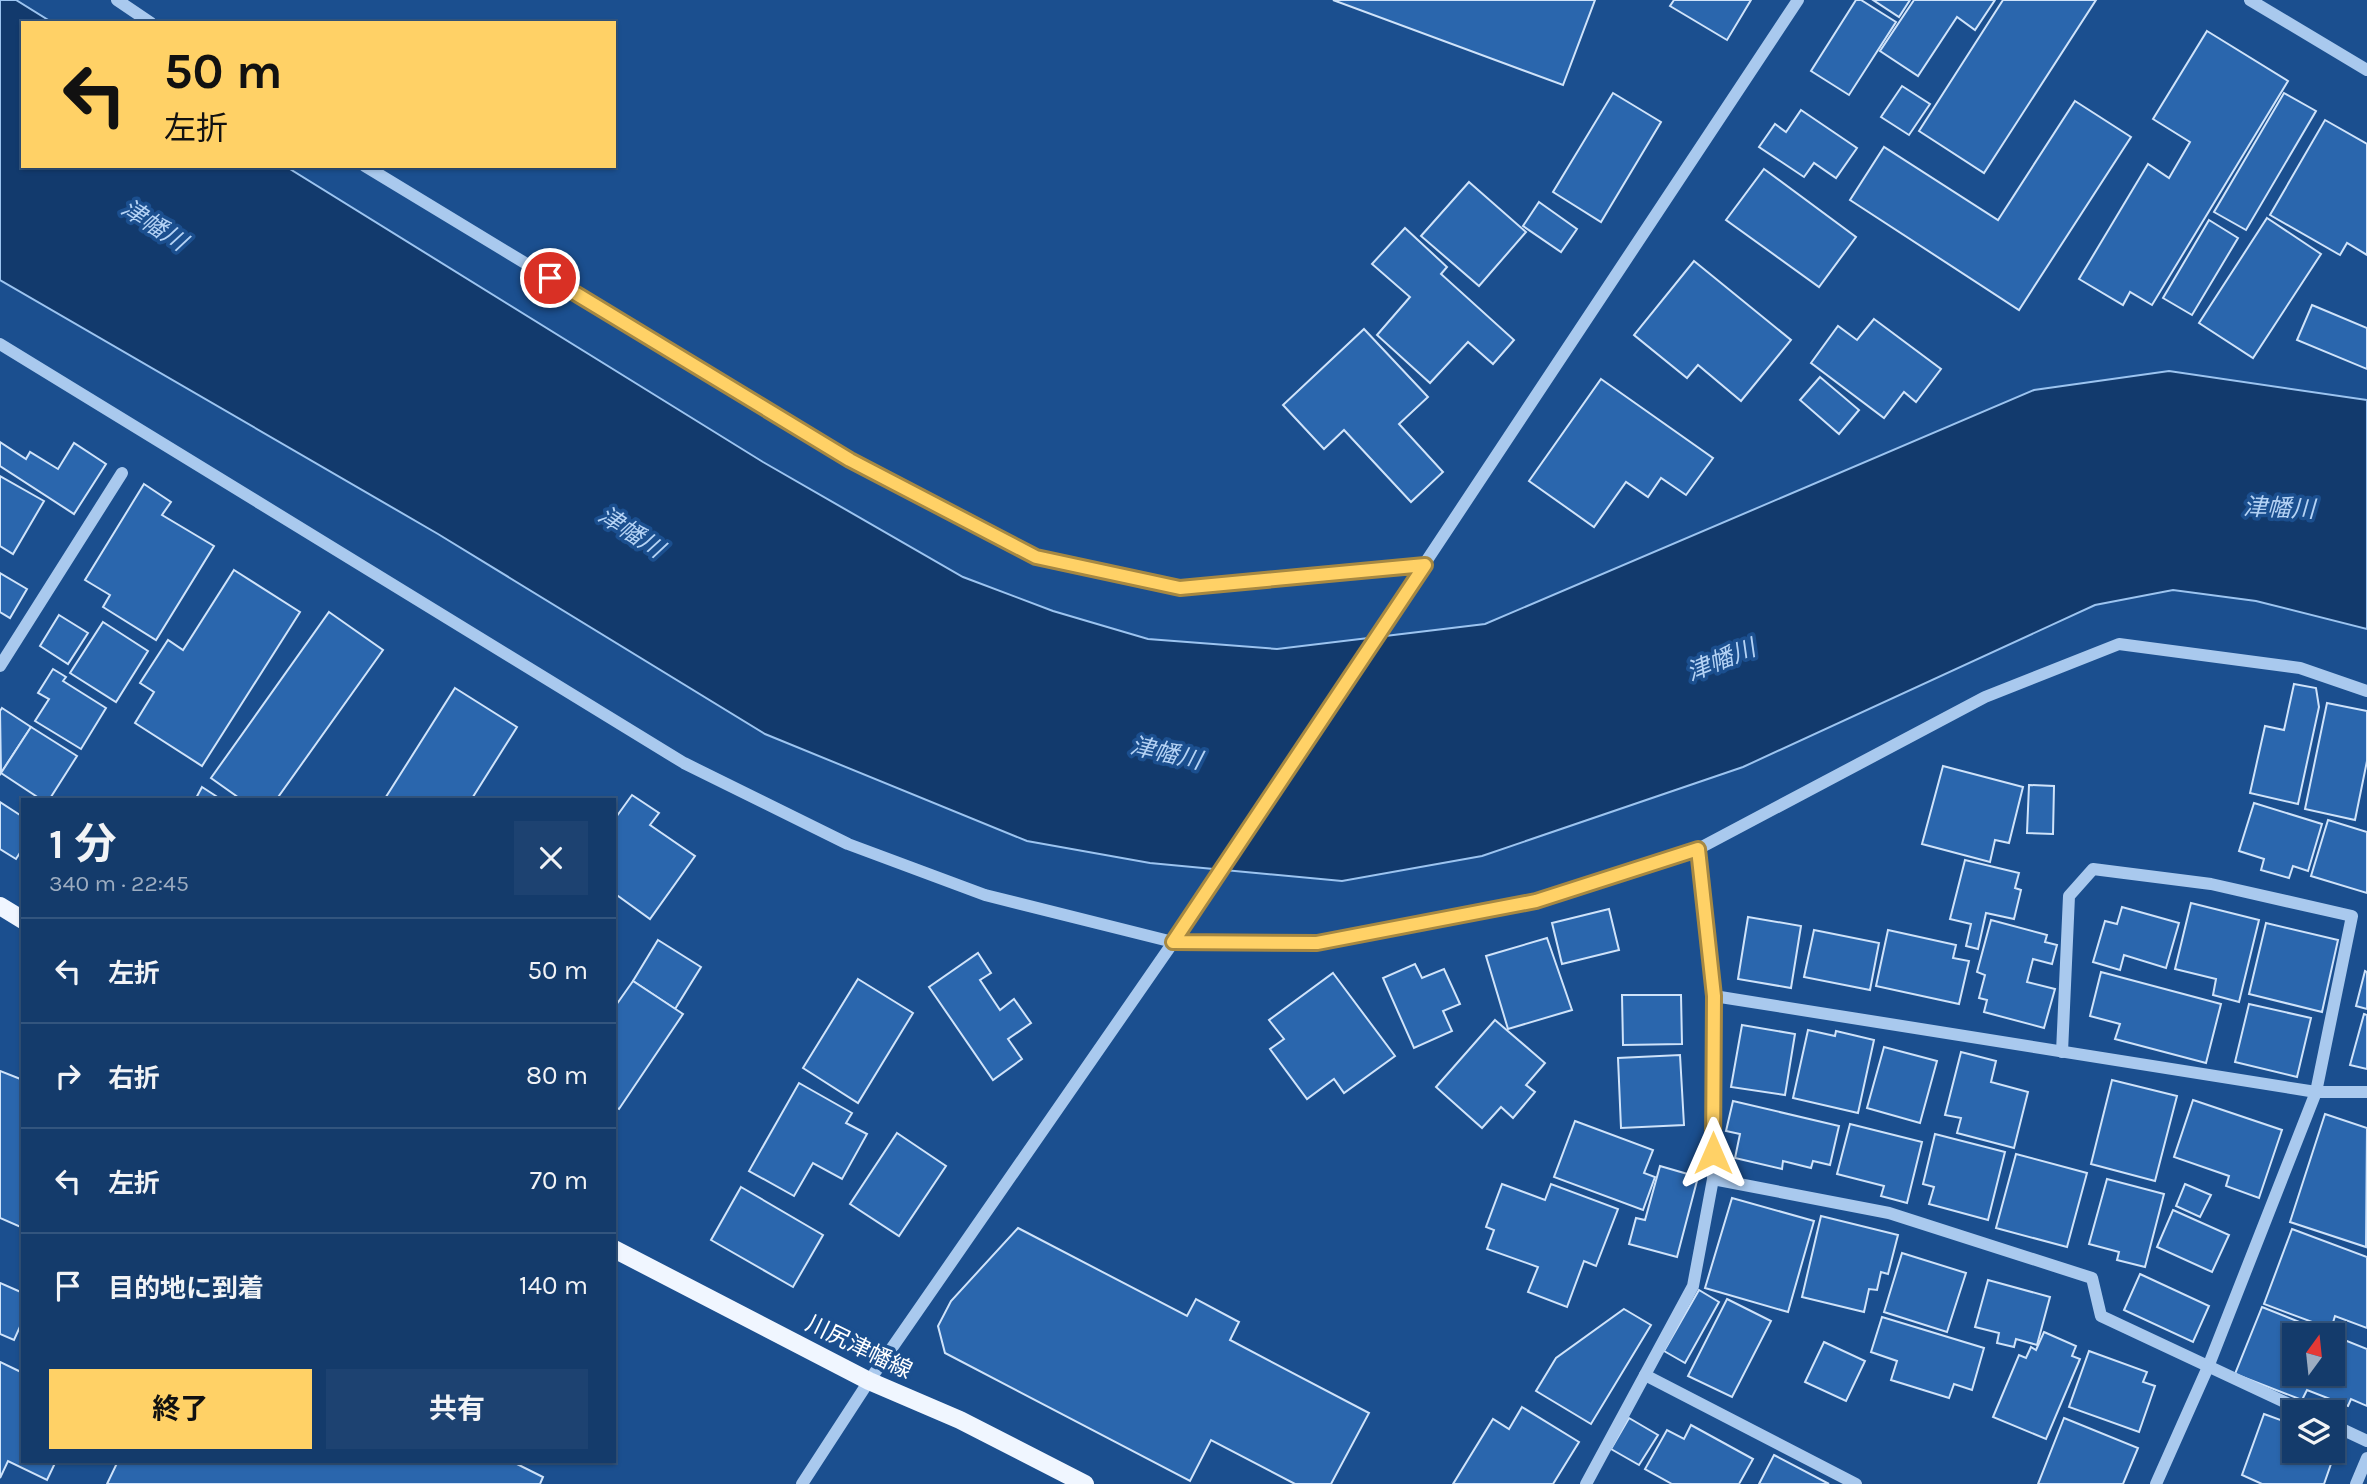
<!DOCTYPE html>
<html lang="ja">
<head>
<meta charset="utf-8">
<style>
	:root { --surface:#143b6b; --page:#1d4271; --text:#f1f3f6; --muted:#9dadc1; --line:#33557e; --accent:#ffd166 }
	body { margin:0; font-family:Karla,"Noto Sans JP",sans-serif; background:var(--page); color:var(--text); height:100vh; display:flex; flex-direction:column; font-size:26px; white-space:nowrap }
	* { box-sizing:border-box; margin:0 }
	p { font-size:23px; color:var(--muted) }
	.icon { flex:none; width:38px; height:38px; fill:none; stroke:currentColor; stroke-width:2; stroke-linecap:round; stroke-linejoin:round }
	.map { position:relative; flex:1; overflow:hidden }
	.panel { position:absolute; left:21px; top:798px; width:595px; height:665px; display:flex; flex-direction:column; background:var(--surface); border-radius:0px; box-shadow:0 2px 5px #0004,0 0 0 2px var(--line) }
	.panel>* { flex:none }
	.hud { position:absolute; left:21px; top:21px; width:595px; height:147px; border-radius:0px; box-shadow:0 2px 5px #0004,0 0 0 2px var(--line); background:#ffd166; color:#111; overflow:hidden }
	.needle { width:46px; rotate:15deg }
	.controls { position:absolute; left:2282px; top:1323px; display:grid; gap:14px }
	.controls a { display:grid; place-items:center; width:63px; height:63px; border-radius:0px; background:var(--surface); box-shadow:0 2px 5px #0004,0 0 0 2px var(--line); font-size:35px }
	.pin { position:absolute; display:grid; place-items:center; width:60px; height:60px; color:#fff; margin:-30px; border:4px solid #fff; border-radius:50%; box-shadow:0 2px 7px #0007 }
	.me { position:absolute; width:77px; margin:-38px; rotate:0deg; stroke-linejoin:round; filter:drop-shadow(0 0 5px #0008) }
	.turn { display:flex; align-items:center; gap:24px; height:147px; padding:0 28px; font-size:32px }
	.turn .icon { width:91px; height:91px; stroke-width:2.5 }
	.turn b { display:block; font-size:49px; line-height:60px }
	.round { display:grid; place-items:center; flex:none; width:74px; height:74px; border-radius:0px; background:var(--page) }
	.head { display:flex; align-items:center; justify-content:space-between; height:119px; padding:0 28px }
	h1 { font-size:42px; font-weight:700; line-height:52px }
	.cta { display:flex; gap:14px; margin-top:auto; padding:14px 28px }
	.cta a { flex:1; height:80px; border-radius:0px; background:var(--accent); color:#111; font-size:28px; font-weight:700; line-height:80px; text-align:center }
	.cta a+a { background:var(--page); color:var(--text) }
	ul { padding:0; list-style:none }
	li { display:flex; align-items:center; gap:21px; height:105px; padding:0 28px; border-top:2px solid var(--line) }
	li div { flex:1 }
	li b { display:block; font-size:26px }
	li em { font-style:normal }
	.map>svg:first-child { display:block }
</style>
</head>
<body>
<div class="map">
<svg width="2367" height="1484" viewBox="0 0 2367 1484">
	<rect width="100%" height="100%" fill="#1b4f8f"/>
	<path fill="#123a6d" stroke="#9cc4f0" stroke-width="2" d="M 0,0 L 16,0 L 53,23 L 23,23 L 23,166 L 285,166 L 763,462 L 963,577 L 1053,611 L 1148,639 L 1277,649 L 1485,624 L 2034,390 L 2169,371 L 2367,400 L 2367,629 L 2256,601 L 2173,590 L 2095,605 L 1743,767 L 1482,856 L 1342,881 L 1150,863 L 1027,841 L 765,734 L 438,534 L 0,280 Z"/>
	<g fill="#2a66ad" stroke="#cfe3fa" stroke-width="2" fill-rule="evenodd">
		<path d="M 1333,0 L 1595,0 L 1563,85 Z"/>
		<path d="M 1674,0 L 1751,0 L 1727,40 L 1670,6 Z"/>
		<path d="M 1856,0 L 1861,0 L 1896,22 L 1849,95 L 1811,71 Z"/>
		<path d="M 1873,0 L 1910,0 L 1899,17 Z"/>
		<path d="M 1914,0 L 1995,0 L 1975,30 L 1957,17 L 1918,76 L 1880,51 Z"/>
		<path d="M 2003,0 L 2096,0 L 1984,173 L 1919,131 Z"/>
		<path d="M 2207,31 L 2288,81 L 2152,305 L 2130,292 L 2123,305 L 2079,279 L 2148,164 L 2169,178 L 2190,142 L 2153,119 Z"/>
		<path d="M 1902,86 L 1930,104 L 1909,135 L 1881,117 Z"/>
		<path d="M 1613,93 L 1661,122 L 1601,222 L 1553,192 Z"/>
		<path d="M 2284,93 L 2316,111 L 2246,230 L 2214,212 Z"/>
		<path d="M 2075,101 L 2131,137 L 2019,310 L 1850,200 L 1884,147 L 1998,220 Z"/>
		<path d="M 1801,110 L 1857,148 L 1836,178 L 1814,163 L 1804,177 L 1759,147 L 1775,124 L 1786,132 Z"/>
		<path d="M 2325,120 L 2367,144 L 2367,255 L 2347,243 L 2340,255 L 2270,215 Z"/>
		<path d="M 1764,169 L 1856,237 L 1819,287 L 1726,220 Z"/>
		<path d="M 1469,182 L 1526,232 L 1479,286 L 1421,236 Z"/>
		<path d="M 1539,202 L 1577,229 L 1561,252 L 1523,226 Z"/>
		<path d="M 2267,218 L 2321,254 L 2253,358 L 2199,323 Z"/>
		<path d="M 2209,220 L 2238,238 L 2192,315 L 2163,298 Z"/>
		<path d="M 1405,228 L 1447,267 L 1441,274 L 1514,340 L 1493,364 L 1468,342 L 1430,383 L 1377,335 L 1410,297 L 1372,264 Z"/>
		<path d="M 1694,261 L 1791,340 L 1741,401 L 1698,365 L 1687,378 L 1634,335 Z"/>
		<path d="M 2312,305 L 2367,328 L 2367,369 L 2297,340 Z"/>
		<path d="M 1874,319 L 1941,369 L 1916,402 L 1904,392 L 1884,418 L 1811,363 L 1838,326 L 1857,340 Z"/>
		<path d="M 1364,329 L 1428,397 L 1399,424 L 1443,472 L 1411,502 L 1344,430 L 1324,449 L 1283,405 Z"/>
		<path d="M 1820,377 L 1859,410 L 1839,434 L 1800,400 Z"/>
		<path d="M 1601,379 L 1713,458 L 1686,495 L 1661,478 L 1648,497 L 1626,482 L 1594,527 L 1529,481 Z"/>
		<path d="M 0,442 L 26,459 L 30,452 L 58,469 L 74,443 L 106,464 L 74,514 L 0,466 Z"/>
		<path d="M 0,476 L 44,501 L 13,554 L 0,546 Z"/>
		<path d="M 144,484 L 171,502 L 162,515 L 214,546 L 156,640 L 103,607 L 110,595 L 85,580 Z"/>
		<path d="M 234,570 L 300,612 L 202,766 L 135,723 L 154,692 L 140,683 L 168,640 L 183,650 Z"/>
		<path d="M 0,573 L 27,589 L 10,618 L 0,612 Z"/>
		<path d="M 329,612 L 383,650 L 276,800 L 242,800 L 211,778 Z"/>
		<path d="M 59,615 L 88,633 L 68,664 L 40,646 Z"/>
		<path d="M 103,622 L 148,651 L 116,702 L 70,673 Z"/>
		<path d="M 53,669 L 66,677 L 63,681 L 106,708 L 81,749 L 35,721 L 49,699 L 38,693 Z"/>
		<path d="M 2294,684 L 2316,688 L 2319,707 L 2298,804 L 2250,793 L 2265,726 L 2284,730 Z"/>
		<path d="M 455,688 L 517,727 L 471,800 L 384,800 Z"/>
		<path d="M 2327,703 L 2367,711 L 2367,761 L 2355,820 L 2305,809 Z"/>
		<path d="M 2,708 L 31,727 L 1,773 L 0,711 Z"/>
		<path d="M 31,727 L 77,756 L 49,800 L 42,800 L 1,773 Z"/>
		<path d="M 1943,766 L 2023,787 L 2009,843 L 1995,840 L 1990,862 L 1922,844 Z"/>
		<path d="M 2029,785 L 2054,786 L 2053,834 L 2027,833 Z"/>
		<path d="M 202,787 L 222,800 L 195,800 Z"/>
		<path d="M 632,795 L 659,813 L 650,825 L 695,856 L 650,919 L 614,893 L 614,820 Z"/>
		<path d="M 0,802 L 23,817 L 23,848 L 16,859 L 0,849 Z"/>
		<path d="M 2254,803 L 2322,824 L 2308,871 L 2293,866 L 2289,878 L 2261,870 L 2264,859 L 2239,851 Z"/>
		<path d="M 2328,820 L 2367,832 L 2367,893 L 2311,876 Z"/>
		<path d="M 1965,860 L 2019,873 L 2015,888 L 2021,890 L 2014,919 L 1986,913 L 1978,949 L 1966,946 L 1971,924 L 1950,919 Z"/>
		<path d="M 2191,903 L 2259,920 L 2239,1002 L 2213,995 L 2216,979 L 2175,969 Z"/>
		<path d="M 2122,907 L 2179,923 L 2166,968 L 2124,955 L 2120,970 L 2093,962 L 2105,921 L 2117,924 Z"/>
		<path d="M 1609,909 L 1619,950 L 1562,964 L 1552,923 Z"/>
		<path d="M 1748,917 L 1801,926 L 1791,988 L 1738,979 Z"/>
		<path d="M 1991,920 L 2047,935 L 2045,942 L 2057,945 L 2052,964 L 2033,959 L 2027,982 L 2055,989 L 2044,1028 L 1984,1012 L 1987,1000 L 1979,998 L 1985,975 L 1977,972 Z"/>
		<path d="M 2266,923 L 2338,940 L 2322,1012 L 2249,994 Z"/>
		<path d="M 1814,930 L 1879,943 L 1870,990 L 1804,977 Z"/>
		<path d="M 1888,930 L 1956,945 L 1953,958 L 1969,961 L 1959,1004 L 1876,986 Z"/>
		<path d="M 1547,938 L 1572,1010 L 1508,1029 L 1486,956 Z"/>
		<path d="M 658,940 L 701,967 L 675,1009 L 633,981 Z"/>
		<path d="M 978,953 L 991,973 L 980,980 L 1000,1010 L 1014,999 L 1031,1023 L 1008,1039 L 1022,1059 L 993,1080 L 929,987 Z"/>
		<path d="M 1415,964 L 1422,978 L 1444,969 L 1460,1004 L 1443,1011 L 1452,1031 L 1414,1048 L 1383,978 Z"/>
		<path d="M 2365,971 L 2367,972 L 2367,1009 L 2356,1006 Z"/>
		<path d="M 2101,972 L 2221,1004 L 2206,1063 L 2115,1039 L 2120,1024 L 2090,1016 Z"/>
		<path d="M 1333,973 L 1395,1056 L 1344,1093 L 1334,1079 L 1307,1099 L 1270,1049 L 1284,1039 L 1269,1020 Z"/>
		<path d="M 858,979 L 913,1013 L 858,1103 L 803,1068 Z"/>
		<path d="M 633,981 L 683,1014 L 619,1109 L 614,1106 L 614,1008 Z"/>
		<path d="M 1622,995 L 1681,995 L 1682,1044 L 1623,1045 Z"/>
		<path d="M 2249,1004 L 2311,1018 L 2297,1077 L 2235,1062 Z"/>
		<path d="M 2364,1014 L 2367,1015 L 2367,1069 L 2350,1065 Z"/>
		<path d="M 1495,1020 L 1545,1063 L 1526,1085 L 1535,1092 L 1513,1118 L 1501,1107 L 1482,1128 L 1436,1087 Z"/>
		<path d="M 1742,1025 L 1795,1034 L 1785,1095 L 1731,1087 Z"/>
		<path d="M 1808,1030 L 1835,1036 L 1836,1031 L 1874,1040 L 1858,1113 L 1793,1098 Z"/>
		<path d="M 1884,1047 L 1937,1061 L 1920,1123 L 1867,1108 Z"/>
		<path d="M 1961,1052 L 1996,1061 L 1991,1082 L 2028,1092 L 2014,1148 L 1957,1133 L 1961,1118 L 1945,1115 Z"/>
		<path d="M 1680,1055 L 1684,1125 L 1621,1128 L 1618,1058 Z"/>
		<path d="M 0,1071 L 23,1080 L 23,1228 L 0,1218 Z"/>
		<path d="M 2112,1080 L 2177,1096 L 2155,1181 L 2091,1164 Z"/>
		<path d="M 799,1083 L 852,1113 L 846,1123 L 867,1134 L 842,1179 L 813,1163 L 794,1196 L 749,1171 Z"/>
		<path d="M 2193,1100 L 2282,1130 L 2259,1198 L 2226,1186 L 2229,1176 L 2174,1157 Z"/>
		<path d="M 1733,1101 L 1839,1126 L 1830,1165 L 1813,1161 L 1811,1168 L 1783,1161 L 1782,1169 L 1735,1158 L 1740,1134 L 1726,1131 Z"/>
		<path d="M 2325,1114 L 2367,1128 L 2366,1247 L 2290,1222 Z"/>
		<path d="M 1575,1121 L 1653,1150 L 1644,1173 L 1655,1177 L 1643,1210 L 1554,1177 Z"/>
		<path d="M 1850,1124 L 1922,1142 L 1907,1203 L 1881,1196 L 1884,1186 L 1837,1174 Z"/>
		<path d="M 897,1133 L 946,1166 L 899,1236 L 850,1204 Z"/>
		<path d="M 1935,1134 L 2005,1152 L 1988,1220 L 1929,1204 L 1934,1187 L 1923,1184 Z"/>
		<path d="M 2016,1154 L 2087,1173 L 2067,1247 L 1996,1228 Z"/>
		<path d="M 1660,1166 L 1698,1177 L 1677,1257 L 1629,1244 L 1636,1218 L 1645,1220 Z"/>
		<path d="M 2107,1179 L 2164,1194 L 2145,1267 L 2117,1260 L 2119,1252 L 2089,1244 Z"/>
		<path d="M 1502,1184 L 1545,1200 L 1551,1184 L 1618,1209 L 1596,1266 L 1584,1261 L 1567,1307 L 1528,1292 L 1538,1267 L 1487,1249 L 1494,1230 L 1486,1227 Z"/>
		<path d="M 2185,1184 L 2211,1195 L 2200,1217 L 2176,1206 Z"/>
		<path d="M 741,1187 L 823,1235 L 793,1287 L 711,1240 Z"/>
		<path d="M 1732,1198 L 1814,1221 L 1788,1312 L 1705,1288 Z"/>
		<path d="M 2173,1210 L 2229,1235 L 2212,1272 L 2157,1247 Z"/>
		<path d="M 1821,1216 L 1898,1235 L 1888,1274 L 1881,1272 L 1877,1290 L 1869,1289 L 1864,1312 L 1802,1297 Z"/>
		<path d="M 1018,1228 L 1187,1316 L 1196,1299 L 1239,1322 L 1230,1340 L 1369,1413 L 1331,1484 L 1295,1484 L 1211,1440 L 1190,1481 L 945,1353 L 938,1326 L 951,1301 Z"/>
		<path d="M 2292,1229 L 2367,1257 L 2367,1328 L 2335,1316 L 2331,1329 L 2264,1304 Z"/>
		<path d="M 1902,1253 L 1966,1273 L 1947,1332 L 1884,1312 Z"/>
		<path d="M 2140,1274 L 2209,1306 L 2193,1342 L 2124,1310 Z"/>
		<path d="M 1988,1280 L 2050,1297 L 2037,1345 L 2016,1339 L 2014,1347 L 1997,1343 L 1999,1333 L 1975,1327 Z"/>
		<path d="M 0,1283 L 23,1293 L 23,1320 L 14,1340 L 0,1334 Z"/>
		<path d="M 1699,1290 L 1719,1302 L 1685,1363 L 1664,1351 Z"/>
		<path d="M 1727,1299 L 1771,1321 L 1732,1397 L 1688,1376 Z"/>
		<path d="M 2262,1307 L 2367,1349 L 2367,1406 L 2351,1399 L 2348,1406 L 2307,1390 L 2302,1400 L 2235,1374 ZM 2294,1335 L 2333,1335 L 2333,1374 L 2294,1374 Z"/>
		<path d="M 1624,1309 L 1651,1325 L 1591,1424 L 1536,1391 L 1556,1358 Z"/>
		<path d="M 1882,1317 L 1984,1348 L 1972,1390 L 1954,1384 L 1949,1398 L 1891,1380 L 1897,1361 L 1871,1352 Z"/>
		<path d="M 2044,1332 L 2076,1346 L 2072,1356 L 2080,1359 L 2046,1439 L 1993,1417 L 2019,1355 L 2026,1358 L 2031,1347 L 2036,1350 Z"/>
		<path d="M 1824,1342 L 1865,1361 L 1846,1401 L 1805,1382 Z"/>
		<path d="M 2089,1351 L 2147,1372 L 2143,1382 L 2155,1386 L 2139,1432 L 2069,1407 Z"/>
		<path d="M 0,1362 L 23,1373 L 23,1461 L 56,1461 L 47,1480 L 8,1461 L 0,1478 Z"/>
		<path d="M 1522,1407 L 1579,1442 L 1553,1484 L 1453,1484 L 1493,1419 L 1509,1429 Z"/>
		<path d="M 2264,1414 L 2294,1425 L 2294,1451 L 2333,1451 L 2333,1438 L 2339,1441 L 2324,1484 L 2262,1484 L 2242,1475 Z"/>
		<path d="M 1629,1418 L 1658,1435 L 1639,1465 L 1611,1449 Z"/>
		<path d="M 2064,1418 L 2138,1448 L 2123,1484 L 2038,1484 Z"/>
		<path d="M 1691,1425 L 1753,1459 L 1739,1484 L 1672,1484 L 1645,1469 L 1667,1430 L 1684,1439 Z"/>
		<path d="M 1774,1455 L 1829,1484 L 1759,1484 Z"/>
		<path d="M 118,1461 L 511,1461 L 543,1477 L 540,1484 L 107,1484 Z"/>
	</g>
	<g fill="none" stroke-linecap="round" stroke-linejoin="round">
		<g stroke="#a9c9ee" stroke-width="12">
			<path d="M 117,0 L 151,23"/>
			<path d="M 2250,0 L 2367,70"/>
			<path d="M 365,166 L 850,460 L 1036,557 L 1180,588 L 1425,565"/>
			<path d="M 0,344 L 684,763 L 848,844 L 985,895 L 1173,942 L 1317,943 L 1536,901 L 1698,849 L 1985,697 L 2119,644 L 2300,668 L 2367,691"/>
			<path d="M 0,666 L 122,473"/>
			<path d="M 1714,996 L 2316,1092 L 2367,1092"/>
			<path d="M 2062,1052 L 2069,896 L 2093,869 L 2211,884 L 2352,916 L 2316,1092 L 2208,1367 L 2156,1484"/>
			<path d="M 1713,1179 L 1889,1213 L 2092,1278 L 2101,1316 L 2306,1412"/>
			<path d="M 1645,1375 L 1856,1484"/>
			<path d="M 2333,1425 L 2367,1441"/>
			<path d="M 802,1484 L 869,1381 L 1190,918 L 1798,0"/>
			<path d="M 1586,1484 L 1693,1286 L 1713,1179 L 1714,996 L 1698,849"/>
			<path d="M 2356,1484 L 2367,1458"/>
		</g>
		<g stroke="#f0f6ff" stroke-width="18">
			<path d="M 0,906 L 23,920"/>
			<path d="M 614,1249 L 869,1381 L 960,1420 L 1085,1484"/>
		</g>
	</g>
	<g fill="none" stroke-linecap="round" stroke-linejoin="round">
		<defs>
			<path id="route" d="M 550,278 L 850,460 L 1036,557 L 1180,588 L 1425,565 L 1173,942 L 1317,943 L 1536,901 L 1698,849 L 1714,996 L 1713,1153"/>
		</defs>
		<use href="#route" stroke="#a68842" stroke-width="18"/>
		<use href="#route" stroke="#ffd166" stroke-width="12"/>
	</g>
	<g text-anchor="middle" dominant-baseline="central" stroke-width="7" stroke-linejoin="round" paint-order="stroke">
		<g font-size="23" fill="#fff" stroke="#1b4f8f">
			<text transform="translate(859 1347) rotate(26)">川尻津幡線</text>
		</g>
		<g font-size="24" font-style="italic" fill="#b5d3f5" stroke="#1b4f8f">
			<text transform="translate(154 225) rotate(33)">津幡川</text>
			<text transform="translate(2279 508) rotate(2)">津幡川</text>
			<text transform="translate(631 532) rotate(33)">津幡川</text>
			<text transform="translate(1721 660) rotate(-22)">津幡川</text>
			<text transform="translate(1166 753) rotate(13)">津幡川</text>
		</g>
	</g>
</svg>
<div class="controls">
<a><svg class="needle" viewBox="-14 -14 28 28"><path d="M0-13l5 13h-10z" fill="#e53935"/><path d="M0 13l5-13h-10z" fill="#9dadc1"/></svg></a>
<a><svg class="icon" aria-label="layers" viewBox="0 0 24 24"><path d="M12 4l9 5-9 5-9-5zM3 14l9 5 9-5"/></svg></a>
</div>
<div class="pin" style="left:550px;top:278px;background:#d93025"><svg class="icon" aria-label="arrive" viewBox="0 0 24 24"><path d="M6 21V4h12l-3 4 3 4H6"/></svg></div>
<svg class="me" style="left:1713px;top:1153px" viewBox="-20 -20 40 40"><path d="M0-17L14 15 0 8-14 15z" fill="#ffd166" stroke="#fff" stroke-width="4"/></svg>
<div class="hud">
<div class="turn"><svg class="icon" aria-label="left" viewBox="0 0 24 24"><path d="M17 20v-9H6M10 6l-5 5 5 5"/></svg><div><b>50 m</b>左折</div></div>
</div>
<section class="panel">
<div class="head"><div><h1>1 分</h1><p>340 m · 22:45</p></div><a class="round"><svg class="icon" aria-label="close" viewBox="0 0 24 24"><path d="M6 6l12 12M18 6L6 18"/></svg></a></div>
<ul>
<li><svg class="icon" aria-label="left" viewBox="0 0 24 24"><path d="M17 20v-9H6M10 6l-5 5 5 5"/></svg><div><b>左折</b></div><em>50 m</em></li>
<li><svg class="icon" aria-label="right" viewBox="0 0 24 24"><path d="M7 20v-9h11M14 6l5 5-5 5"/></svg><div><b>右折</b></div><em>80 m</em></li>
<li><svg class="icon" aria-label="left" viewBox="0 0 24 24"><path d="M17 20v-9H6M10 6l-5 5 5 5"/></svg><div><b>左折</b></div><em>70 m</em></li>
<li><svg class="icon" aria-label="arrive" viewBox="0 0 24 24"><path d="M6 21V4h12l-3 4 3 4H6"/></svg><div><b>目的地に到着</b></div><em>140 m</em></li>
</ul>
<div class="cta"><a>終了</a><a>共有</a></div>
</section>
</div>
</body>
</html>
